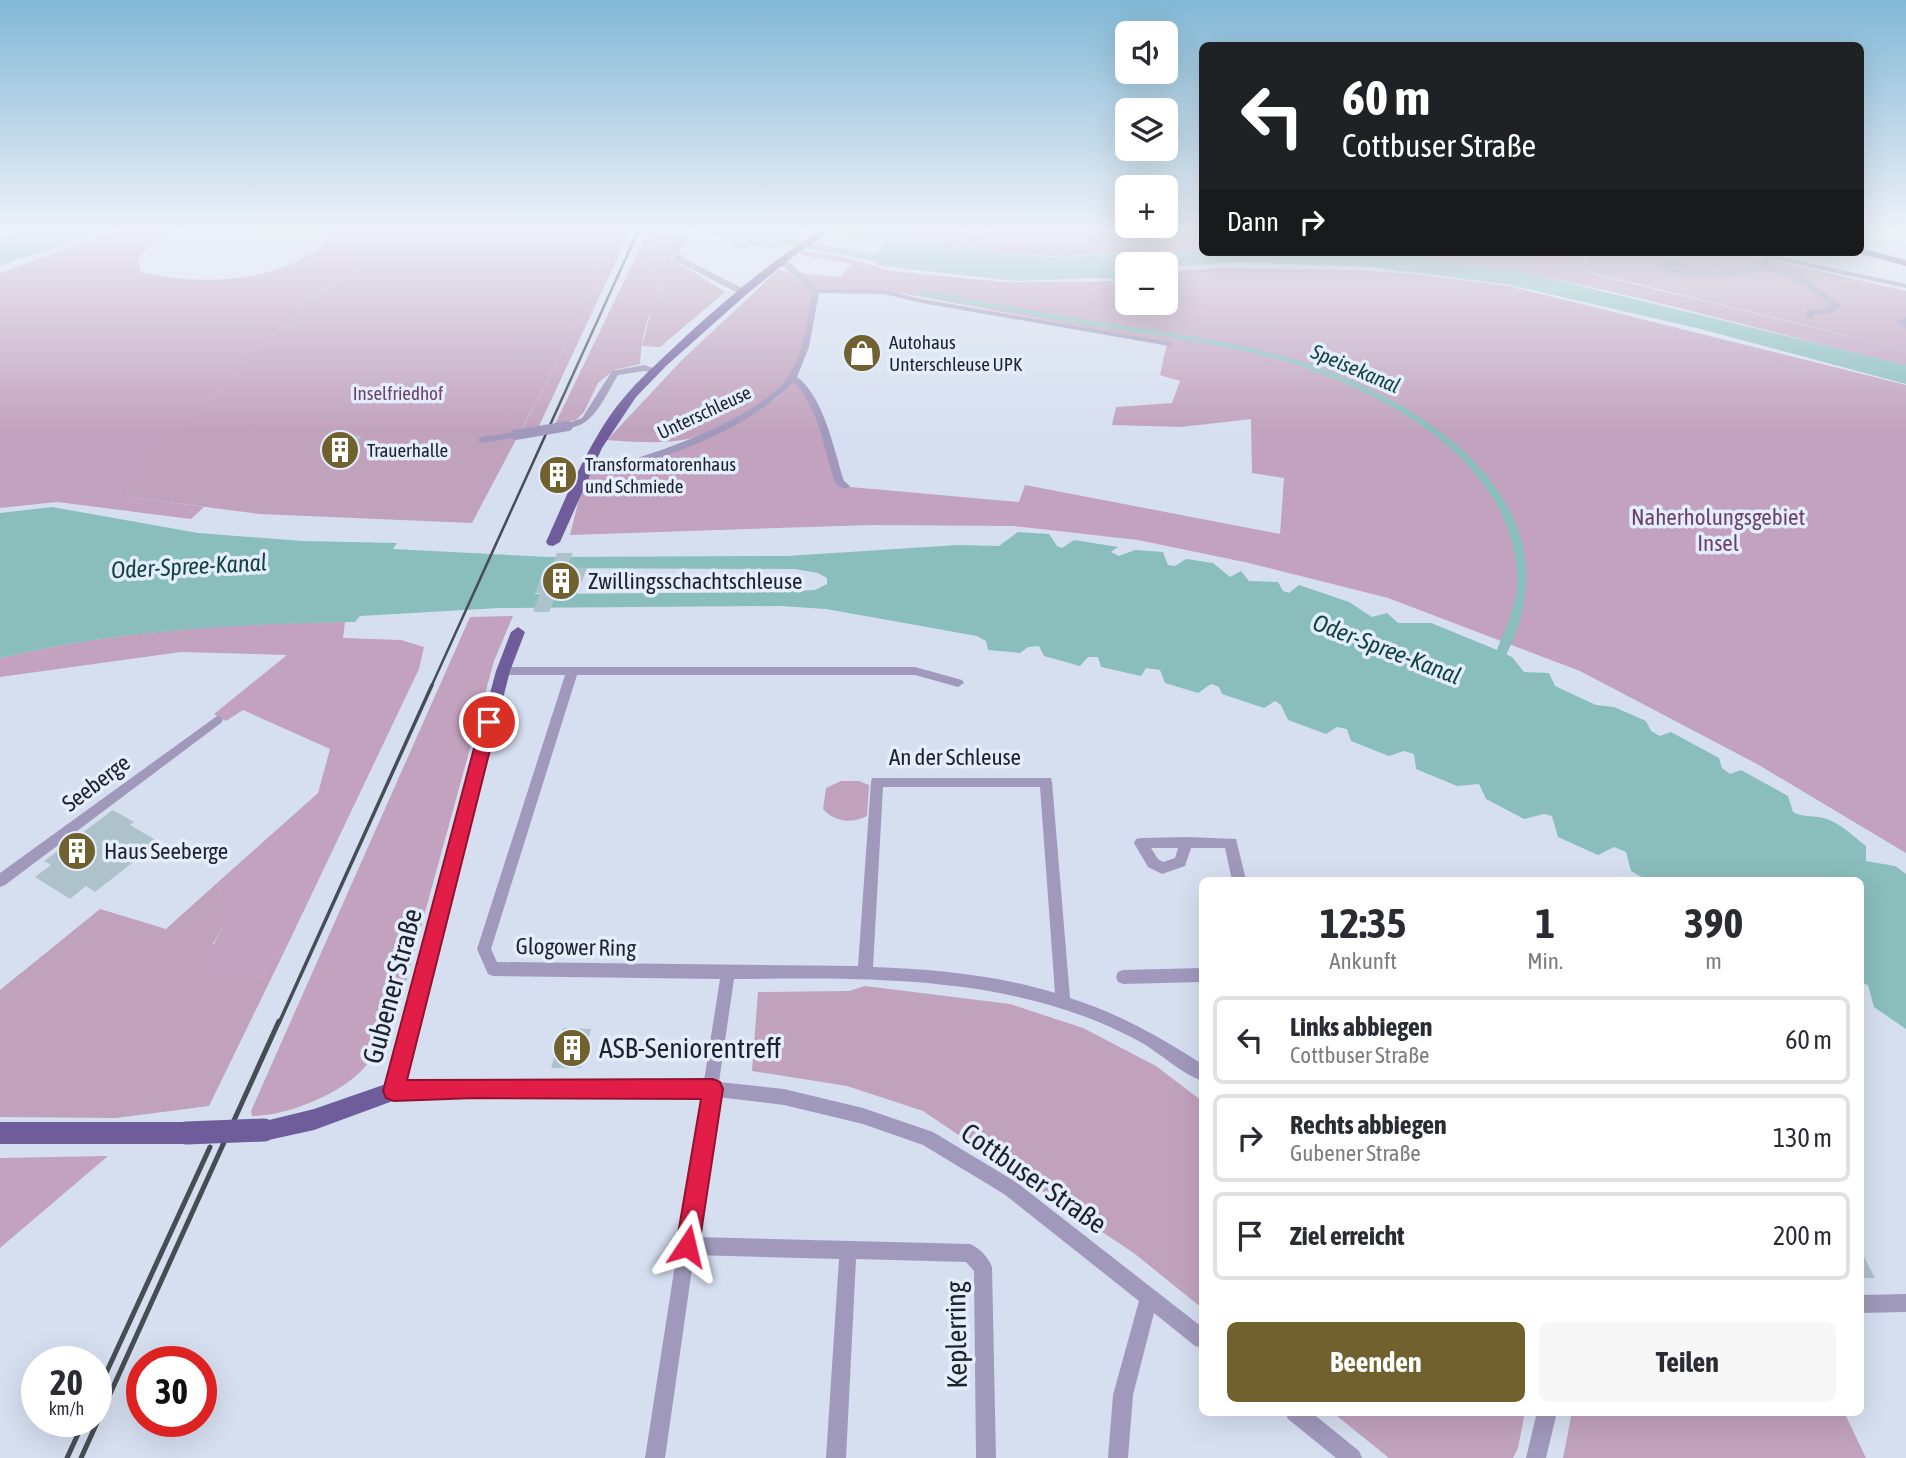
<!DOCTYPE html>
<html lang="de">
<head>
<meta charset="utf-8">
<style>
	:root { --surface:#fff; --page:#f7f7f7; --text:#2b2b33; --muted:#7c7c81; --line:#e1e1e2; --accent:#70612e }
	body { margin:0; font-family:"Asap Condensed",sans-serif; background:var(--page); color:var(--text); height:100vh; display:flex; flex-direction:column; font-size:26px; white-space:nowrap }
	* { box-sizing:border-box; margin:0 }
	p { font-size:23px; color:var(--muted) }
	.icon { flex:none; width:38px; height:38px; fill:none; stroke:currentColor; stroke-width:2; stroke-linecap:round; stroke-linejoin:round }
	.map { position:relative; flex:1; overflow:hidden }
	.drawer { position:absolute; left:1199px; top:877px; width:665px; height:539px; display:flex; flex-direction:column; background:var(--surface); border-radius:10px; box-shadow:0 7px 28px #0002 }
	.drawer>* { flex:none }
	.top-card { position:absolute; left:1199px; top:42px; width:665px; height:214px; border-radius:10px; box-shadow:0 7px 28px #0002; background:#202124; color:#fff; overflow:hidden }
	.controls { position:absolute; left:1115px; top:21px; display:grid; gap:14px }
	.controls a { display:grid; place-items:center; width:63px; height:63px; border-radius:10px; background:var(--surface); box-shadow:0 7px 28px #0002; font-size:35px }
	.speed { position:absolute; left:21px; top:1346px; display:flex; gap:14px; font-size:35px; font-weight:700; text-align:center }
	.speed>* { display:grid; place-content:center; width:91px; height:91px; border-radius:50%; background:var(--surface); box-shadow:0 7px 28px #0002; line-height:1 }
	.speed small { font-size:18px; font-weight:400 }
	.speed .limit { border:10px solid #d22; background:#fff; color:#111 }
	.pin { position:absolute; display:grid; place-items:center; width:60px; height:60px; color:#fff; margin:-30px; border:4px solid #fff; border-radius:50%; box-shadow:0 2px 7px #0007 }
	.me { position:absolute; width:77px; margin:-38px; rotate:10deg; stroke-linejoin:round; filter:drop-shadow(0 0 5px #0008) }
	.turn { display:flex; align-items:center; gap:24px; height:147px; padding:0 28px; font-size:32px }
	.turn .icon { width:91px; height:91px; stroke-width:2.5 }
	.turn b { display:block; font-size:49px; line-height:60px }
	.then { display:flex; align-items:center; height:66px; padding:0 28px; background:#0003; gap:14px; font-size:26px }
	.eta { display:flex; justify-content:space-evenly; align-items:center; height:119px; text-align:center }
	.eta b { font-size:42px; font-weight:700; line-height:49px }
	.primary-button { display:flex; gap:14px; margin-top:auto; padding:14px 28px }
	.primary-button a { flex:1; height:80px; border-radius:10px; background:var(--accent); color:#fff; font-size:28px; font-weight:700; line-height:80px; text-align:center }
	.primary-button a+a { background:var(--page); color:var(--text) }
	ul { padding:0; list-style:none }
	li { display:flex; align-items:center; gap:21px; height:88px; margin:0 14px 10px; padding:0 14px; border:4px solid var(--line); border-radius:10px }
	li div { flex:1 }
	li b { display:block; font-size:26px }
	li em { font-style:normal }
	.map>svg:first-child { display:block }
</style>
</head>
<body>
<div class="map">
<svg width="1906" height="1458" viewBox="0 0 1906 1458">
	<rect width="100%" height="100%" fill="#d6dff0"/>
	<g fill="#c1a2bd">
		<path d="M 415,227 L 601,227 L 602,253 L 594,292 L 472,523 L 259,514 L 115,495 L 245,362 L 304,307 Z"/>
		<path d="M 651,233 L 677,234 L 671,258 L 725,292 L 660,347 L 642,346 L 652,308 L 664,289 C 644,269 646,261 651,233 Z"/>
		<path d="M 1591,252 L 1737,252 L 1906,291 L 1906,350 L 1593,273 L 1584,264 Z"/>
		<path d="M 778,270 L 786,271 L 813,291 C 809,316 807,347 794,369 C 777,400 722,432 688,439 C 662,444 633,442 607,440 L 682,360 Z"/>
		<path d="M 841,781 L 859,781 L 869,785 L 867,816 C 852,824 834,822 823,809 L 826,788 Z"/>
		<path d="M 217,883 L 228,917 L 213,944 L 259,979 L 287,946 L 209,1106 L 116,1118 L 0,1117 L 0,990 L 100,909 L 166,929 Z"/>
		<path d="M 865,986 L 1010,1004 L 1083,1028 L 1156,1066 L 1202,1101 L 1202,1308 L 1135,1254 L 923,1111 L 847,1086 L 752,1071 L 758,992 L 849,991 Z"/>
		<path d="M 1332,1412 L 1525,1412 L 1518,1448 L 1513,1458 L 1389,1458 Z"/>
		<path d="M 1572,1412 L 1844,1412 L 1866,1458 L 1563,1458 Z"/>
	</g>
	<g fill="#c2a2be">
		<path d="M 128,227 L 190,227 L 156,241 L 139,256 L 140,272 C 199,286 281,284 329,240 L 328,231 L 322,227 L 415,227 L 304,307 L 245,362 L 116,495 L 204,507 L 191,519 L 57,502 L 0,508 L 0,273 Z"/>
		<path d="M 601,227 L 632,227 L 539,426 L 522,429 L 594,292 L 602,253 Z"/>
		<path d="M 847,227 L 938,227 L 985,235 L 990,227 L 1202,227 L 1202,250 L 1055,256 L 1012,253 Z"/>
		<path d="M 645,238 L 649,238 C 646,264 645,271 664,289 C 647,313 642,335 640,364 L 614,370 L 598,383 L 584,412 L 576,420 L 555,424 Z"/>
		<path d="M 799,250 L 844,257 L 891,271 L 1004,282 L 1127,281 L 1127,303 L 1166,303 L 1166,273 L 1174,271 L 1223,268 L 1353,270 L 1412,274 L 1509,286 L 1906,385 L 1906,853 L 1757,764 L 1580,671 L 1388,598 L 1249,563 L 1138,540 L 1013,526 L 871,525 L 570,535 L 585,475 L 619,468 L 754,414 L 778,397 L 794,380 L 809,399 L 839,486 L 1019,502 L 1025,485 L 1280,534 L 1284,478 L 1252,473 L 1251,419 L 1181,427 L 1112,425 L 1116,407 L 1172,403 L 1180,381 L 1160,375 L 1167,343 L 901,293 L 817,290 L 798,273 L 840,277 L 851,264 L 794,253 Z"/>
		<path d="M 1372,252 L 1590,252 L 1583,263 L 1592,274 L 1906,350 L 1906,365 C 1729,324 1554,267 1372,252 Z"/>
		<path d="M 513,616 L 494,661 L 399,1007 C 390,1028 380,1051 364,1068 C 341,1094 287,1116 252,1116 L 251,1111 L 470,617 Z"/>
		<path d="M 345,622 L 343,638 L 401,640 L 424,647 L 419,669 L 287,946 L 259,979 L 201,971 L 227,917 L 217,883 L 318,793 L 330,749 L 243,710 L 226,721 L 214,714 L 287,655 L 181,652 L 0,677 L 0,658 C 113,631 229,624 345,622 Z"/>
		<path d="M 108,1156 L 0,1248 L 0,1158 Z"/>
	</g>
	<g fill="#89bebc" fill-rule="evenodd">
		<path d="M 38,227 L 118,227 L 0,265 L 0,239 Z"/>
		<path d="M 675,227 L 841,227 L 1013,254 L 1054,257 L 1202,251 L 1368,252 L 1428,258 L 1523,272 L 1906,365 L 1906,384 L 1701,329 L 1510,285 L 1370,267 L 1236,262 L 1166,267 L 1166,264 L 1127,264 L 1127,279 L 1094,278 L 1017,281 L 880,266 L 870,260 L 788,245 L 773,248 L 751,246 L 747,249 L 732,247 L 736,243 L 732,240 ZM 806,229 L 884,242 L 884,243 L 875,254 L 795,240 Z"/>
		<path d="M 52,507 L 198,533 L 303,541 L 397,543 L 393,549 L 549,557 L 787,556 L 958,545 L 999,546 L 1018,532 L 1049,534 L 1057,546 L 1062,548 L 1074,540 L 1118,547 L 1111,552 L 1119,556 L 1135,550 L 1163,552 L 1168,565 L 1175,566 L 1186,559 L 1213,563 L 1230,577 L 1241,571 L 1249,581 L 1278,582 L 1283,591 L 1289,593 L 1299,585 L 1349,602 L 1372,617 L 1387,613 L 1398,623 L 1431,623 L 1502,652 L 1512,657 L 1524,672 L 1549,673 L 1555,686 L 1596,705 L 1614,707 L 1646,721 L 1651,731 L 1660,736 L 1671,732 L 1719,758 L 1722,768 L 1730,774 L 1741,770 L 1788,796 L 1793,812 C 1803,818 1816,815 1827,819 C 1841,824 1854,837 1866,846 L 1866,861 L 1895,866 L 1906,874 L 1906,1029 L 1874,1007 L 1868,985 L 1860,983 L 1860,880 L 1647,880 L 1631,871 L 1626,852 L 1614,847 L 1598,855 L 1558,837 L 1552,816 L 1544,814 L 1524,819 L 1486,799 L 1479,784 L 1457,786 L 1416,769 L 1414,754 L 1404,751 L 1389,756 L 1351,741 L 1347,729 L 1337,727 L 1326,734 L 1288,720 L 1281,705 L 1275,701 L 1264,708 L 1222,694 L 1219,687 L 1211,684 L 1198,693 L 1165,683 L 1160,670 L 1146,668 L 1141,676 L 1101,667 L 1098,657 L 1088,657 L 1080,666 L 1044,656 L 1039,646 L 1028,647 L 1020,653 L 988,650 L 986,641 L 977,636 L 826,609 L 780,606 L 499,608 L 360,616 L 355,622 C 236,624 117,630 0,658 L 0,513 ZM 545,568 L 795,569 L 818,573 L 827,578 L 827,584 L 815,590 L 782,592 L 535,594 Z"/>
	</g>
	<g fill="none" stroke-linecap="round" stroke-linejoin="round">
		<path fill="#89bebc" fill-rule="evenodd" d="M 919,291 C 936,291 955,297 972,300 C 1008,306 1045,313 1081,319 C 1151,331 1223,338 1290,358 C 1417,395 1585,501 1506,655 L 1502,656 L 1496,652 C 1505,630 1517,605 1517,581 C 1516,462 1387,393 1287,362 C 1227,344 1162,337 1100,327 C 1040,317 981,306 922,295 L 918,293 Z"/>
	</g>
	<g fill="#aec2cb">
		<path d="M 880,343 L 879,353 L 859,354 L 859,360 L 844,361 L 845,344 Z"/>
		<path d="M 341,435 L 362,436 L 343,460 L 326,459 L 337,445 L 333,445 Z"/>
		<path d="M 557,553 L 573,553 L 567,567 L 587,568 L 577,594 L 557,594 L 549,612 L 533,612 L 540,593 L 535,593 L 544,568 L 551,568 Z"/>
		<path d="M 113,810 L 134,822 L 130,825 L 159,842 L 95,892 L 86,886 L 70,899 L 35,877 L 51,865 L 44,861 Z"/>
		<path d="M 563,1028 L 591,1029 L 581,1068 L 551,1068 Z"/>
		<path d="M 1860,1249 L 1875,1278 L 1860,1278 Z"/>
	</g>
	<g fill="none" stroke-linecap="round" stroke-linejoin="round">
		<g fill="#a199bc" fill-rule="evenodd">
			<path d="M 682,234 L 689,236 L 680,249 L 681,257 L 746,290 L 746,294 L 740,294 L 674,260 L 672,249 Z"/>
			<path d="M 1746,252 L 1760,252 L 1906,284 L 1906,288 L 1771,259 L 1769,265 L 1800,275 L 1841,305 L 1831,313 L 1814,314 L 1813,319 L 1810,319 L 1806,317 L 1807,310 L 1826,309 L 1832,305 L 1794,279 L 1766,269 L 1761,271 C 1732,274 1683,286 1659,266 L 1672,260 L 1708,272 L 1759,267 L 1764,257 ZM 1672,265 L 1697,272 L 1681,271 L 1669,266 Z"/>
			<path d="M 776,260 L 790,263 L 818,289 L 884,290 L 922,299 L 1169,342 L 1173,344 L 1169,346 L 922,303 L 884,294 L 819,293 L 809,347 L 797,377 C 824,397 834,450 844,481 L 850,486 L 848,488 L 842,488 L 835,483 C 826,455 816,400 793,382 C 751,427 679,454 621,468 C 607,472 592,476 579,475 L 579,471 C 594,468 610,466 626,461 C 671,449 764,414 790,374 C 805,350 807,319 812,292 L 784,267 L 776,264 Z"/>
			<path d="M 1906,317 L 1906,328 L 1896,322 Z"/>
			<path d="M 644,365 L 659,370 L 655,373 L 644,371 L 618,375 C 605,396 593,429 565,428 L 565,424 L 582,418 L 612,371 Z"/>
			<path d="M 515,432 L 520,435 L 518,437 L 482,443 L 477,440 L 482,437 Z"/>
			<path d="M 503,667 L 915,667 L 962,680 L 964,683 L 958,687 L 915,675 L 577,675 L 491,949 L 497,962 L 858,966 L 871,782 L 872,778 L 1051,778 L 1052,782 L 1070,998 C 1118,1013 1160,1037 1202,1064 L 1202,1081 C 1181,1073 1163,1056 1144,1044 C 1126,1034 1105,1024 1086,1017 C 974,975 852,978 734,979 L 719,1082 L 784,1089 L 863,1108 L 933,1132 L 1016,1182 L 1202,1327 L 1202,1348 L 1195,1346 L 1154,1313 L 1133,1395 L 1128,1458 L 1108,1458 L 1113,1395 L 1139,1301 L 1004,1194 L 923,1145 L 863,1124 L 784,1105 L 717,1097 L 697,1237 L 970,1244 C 980,1248 988,1257 992,1267 L 996,1458 L 976,1458 L 974,1271 L 966,1262 L 856,1259 L 846,1458 L 826,1458 L 839,1259 L 694,1255 L 665,1458 L 645,1458 L 701,1097 L 447,1096 L 394,1099 L 388,1097 L 386,1091 L 388,1085 L 394,1083 L 447,1080 L 704,1081 L 720,979 L 493,976 L 488,974 L 477,949 L 565,675 L 503,675 L 497,671 ZM 883,787 L 1040,787 L 1055,993 C 996,975 934,969 873,967 Z"/>
			<path d="M 217,716 L 221,717 L 223,720 L 221,723 L 5,885 L 0,887 L 0,873 Z"/>
			<path d="M 1187,837 L 1236,839 L 1246,880 L 1232,880 L 1225,848 L 1191,848 L 1185,866 L 1162,874 L 1148,867 L 1134,843 L 1136,839 L 1141,838 ZM 1151,848 L 1178,848 L 1175,858 L 1163,862 L 1158,859 Z"/>
			<path d="M 1202,968 L 1202,982 L 1123,984 L 1118,982 L 1116,977 L 1118,972 L 1123,970 Z"/>
			<path d="M 1906,1294 L 1906,1312 L 1860,1313 L 1860,1295 Z"/>
			<path d="M 1285,1412 L 1311,1412 L 1359,1451 L 1362,1458 L 1336,1458 L 1288,1419 Z"/>
			<path d="M 1537,1412 L 1557,1412 L 1546,1458 L 1526,1458 Z"/>
		</g>
		<g fill="#6f5d9b" fill-rule="evenodd">
			<path d="M 826,227 L 837,227 L 799,252 L 748,293 L 666,366 L 636,397 L 602,448 L 560,542 L 553,546 L 548,545 L 546,542 C 565,499 583,456 609,417 C 630,386 659,362 686,336 C 730,296 775,258 826,227 Z"/>
			<path d="M 1860,248 L 1906,260 L 1906,266 L 1857,253 L 1860,252 Z"/>
			<path d="M 518,627 L 525,632 L 510,671 L 401,1098 L 314,1130 L 264,1141 L 257,1137 L 253,1130 L 257,1123 L 314,1109 L 386,1084 L 496,671 L 511,632 Z"/>
			<path d="M 0,1122 L 186,1122 L 193,1126 L 197,1133 L 193,1140 L 186,1144 L 0,1144 Z"/>
		</g>
		<path stroke="#484d55" stroke-width="2.5" d="M 431,687 L 640,227"/>
		<path stroke="#484d55" stroke-width="3.5" d="M 279,1023 L 432,685"/>
		<g stroke="#484d55" stroke-width="5">
			<path d="M 96,1395 L 210,1147"/>
			<path d="M 67,1458 L 84,1421"/>
			<path d="M 81,1458 L 279,1021"/>
		</g>
		<path stroke="#a199bc" stroke-width="8" d="M 558,428 L 568,426"/>
		<path stroke="#a199bc" stroke-width="10" d="M 515,435 L 568,426"/>
		<path stroke="#6f5d9b" stroke-width="23" d="M 186,1133 L 264,1130"/>
	</g>
	<linearGradient id="sky" x2="0" y2="1"><stop stop-color="#82b8d6"/><stop offset="0.53" stop-color="#edf1f8"/><stop offset="1" stop-color="#edf1f8" stop-opacity="0"/></linearGradient>
	<rect width="1906" height="432" fill="url(#sky)"/>
	<path fill="#e11d48" stroke="#92132f" stroke-width="2" d="M 489,717 L 497,722 L 407,1080 L 713,1079 L 720,1082 L 723,1089 L 699,1246 L 696,1254 L 687,1257 L 679,1254 L 676,1246 L 701,1099 L 475,1098 L 394,1101 L 386,1098 L 383,1091 L 481,722 Z"/>
	<defs>
		<symbol id="shop-disc" viewBox="-11 -11 22 22"><circle r="9.5" fill="#70612e" stroke="#e3edfd"/><path d="M-5-2.5h2.3a2.7 3.5 0 0 1 5.4 0H5L5.5 6h-11ZM-1.5-2.5h3a1.5 2.3 0 0 0-3 0Z" fill="#fff"/></symbol>
		<symbol id="building-disc" viewBox="-11 -11 22 22"><circle r="9.5" fill="#70612e" stroke="#e3edfd"/><path d="M-4-6H4V6H1V3H-1V6H-4ZM-2.5-4.3h1.7v1.8h-1.7ZM.8-4.3h1.7v1.8H.8ZM-2.5-1h1.7V.8h-1.7ZM.8-1h1.7V.8H.8Z" fill="#fff"/></symbol>
	</defs>
	<g fill-rule="evenodd">
		<use href="#shop-disc" x="840" y="331" width="44" height="44"/>
		<use href="#building-disc" x="318" y="428" width="44" height="44"/>
		<use href="#building-disc" x="536" y="453" width="44" height="44"/>
		<use href="#building-disc" x="539" y="559" width="44" height="44"/>
		<use href="#building-disc" x="55" y="829" width="44" height="44"/>
		<use href="#building-disc" x="550" y="1026" width="44" height="44"/>
	</g>
	<g text-anchor="middle" dominant-baseline="central" stroke-width="7" stroke-linejoin="round" paint-order="stroke">
		<g font-size="19" fill="#1f2228" stroke="#e3edfd" text-anchor="start">
			<text x="889" y="342">Autohaus<tspan x="889" dy="22">Unterschleuse UPK</tspan></text>
			<text x="367" y="450">Trauerhalle</text>
			<text x="585" y="464">Transformatorenhaus<tspan x="585" dy="22">und Schmiede</tspan></text>
		</g>
		<g font-size="19" fill="#6e426a" stroke="#e3edfd">
			<text x="398" y="393">Inselfriedhof</text>
		</g>
		<g font-size="19" fill="#1f2228" stroke="#e3edfd">
			<text transform="translate(704 412) rotate(-25)">Unterschleuse</text>
		</g>
		<g font-size="21" font-style="italic" fill="#134342" stroke="#e3edfd">
			<text transform="translate(1356 368) rotate(23)">Speisekanal</text>
		</g>
		<g font-size="23" fill="#6e426a" stroke="#e3edfd">
			<text x="1718" y="517">Naherholungsgebiet<tspan x="1718" dy="26">Insel</tspan></text>
		</g>
		<g font-size="23" fill="#1f2228" stroke="#e3edfd" text-anchor="start">
			<text x="588" y="581">Zwillingsschachtschleuse</text>
			<text x="104" y="851">Haus Seeberge</text>
		</g>
		<g font-size="23" fill="#1f2228" stroke="#e3edfd">
			<text x="955" y="757">An der Schleuse</text>
			<text transform="translate(96 783) rotate(-37)">Seeberge</text>
			<text transform="translate(576 947) rotate(1)">Glogower Ring</text>
		</g>
		<g font-size="24" font-style="italic" fill="#134342" stroke="#e3edfd">
			<text transform="translate(189 566) rotate(-3)">Oder-Spree-Kanal</text>
			<text transform="translate(1387 649) rotate(21)">Oder-Spree-Kanal</text>
		</g>
		<g font-size="28" fill="#1f2228" stroke="#e3edfd">
			<text transform="translate(392 986) rotate(-75)">Gubener Straße</text>
			<text transform="translate(1034 1178) rotate(35)">Cottbuser Straße</text>
			<text transform="translate(956 1335) rotate(-91)">Keplerring</text>
		</g>
		<g font-size="28" fill="#1f2228" stroke="#e3edfd" text-anchor="start">
			<text x="599" y="1048">ASB-Seniorentreff</text>
		</g>
	</g>
</svg>
<div class="controls">
<a><svg class="icon" aria-label="sound" viewBox="0 0 24 24"><path d="M4 9h4l5-4v14l-5-4H4zM17 9q2 3 0 6"/></svg></a>
<a><svg class="icon" aria-label="layers" viewBox="0 0 24 24"><path d="M12 4l9 5-9 5-9-5zM3 14l9 5 9-5"/></svg></a>
<a>+</a>
<a>−</a>
</div>
<div class="speed"><div>20<small>km/h</small></div><div class="limit">30</div></div>
<div class="pin" style="left:489px;top:722px;background:#d93025"><svg class="icon" aria-label="arrive" viewBox="0 0 24 24"><path d="M6 21V4h12l-3 4 3 4H6"/></svg></div>
<svg class="me" style="left:687px;top:1246px" viewBox="-20 -20 40 40"><path d="M0-17L14 15 0 8-14 15z" fill="#e11d48" stroke="#fff" stroke-width="4"/></svg>
<div class="top-card">
<div class="turn"><svg class="icon" aria-label="left" viewBox="0 0 24 24"><path d="M17 20v-9H6M10 6l-5 5 5 5"/></svg><div><b>60 m</b>Cottbuser Straße</div></div>
<div class="then">Dann<svg class="icon" aria-label="right" viewBox="0 0 24 24"><path d="M7 20v-9h11M14 6l5 5-5 5"/></svg></div>
</div>
<section class="drawer">
<div class="eta">
<div><b>12:35</b><p>Ankunft</p></div>
<div><b>1</b><p>Min.</p></div>
<div><b>390</b><p>m</p></div>
</div>
<ul>
<li><svg class="icon" aria-label="left" viewBox="0 0 24 24"><path d="M17 20v-9H6M10 6l-5 5 5 5"/></svg><div><b>Links abbiegen</b><p>Cottbuser Straße</p></div><em>60 m</em></li>
<li><svg class="icon" aria-label="right" viewBox="0 0 24 24"><path d="M7 20v-9h11M14 6l5 5-5 5"/></svg><div><b>Rechts abbiegen</b><p>Gubener Straße</p></div><em>130 m</em></li>
<li><svg class="icon" aria-label="arrive" viewBox="0 0 24 24"><path d="M6 21V4h12l-3 4 3 4H6"/></svg><div><b>Ziel erreicht</b></div><em>200 m</em></li>
</ul>
<div class="primary-button"><a>Beenden</a><a>Teilen</a></div>
</section>
</div>
</body>
</html>
